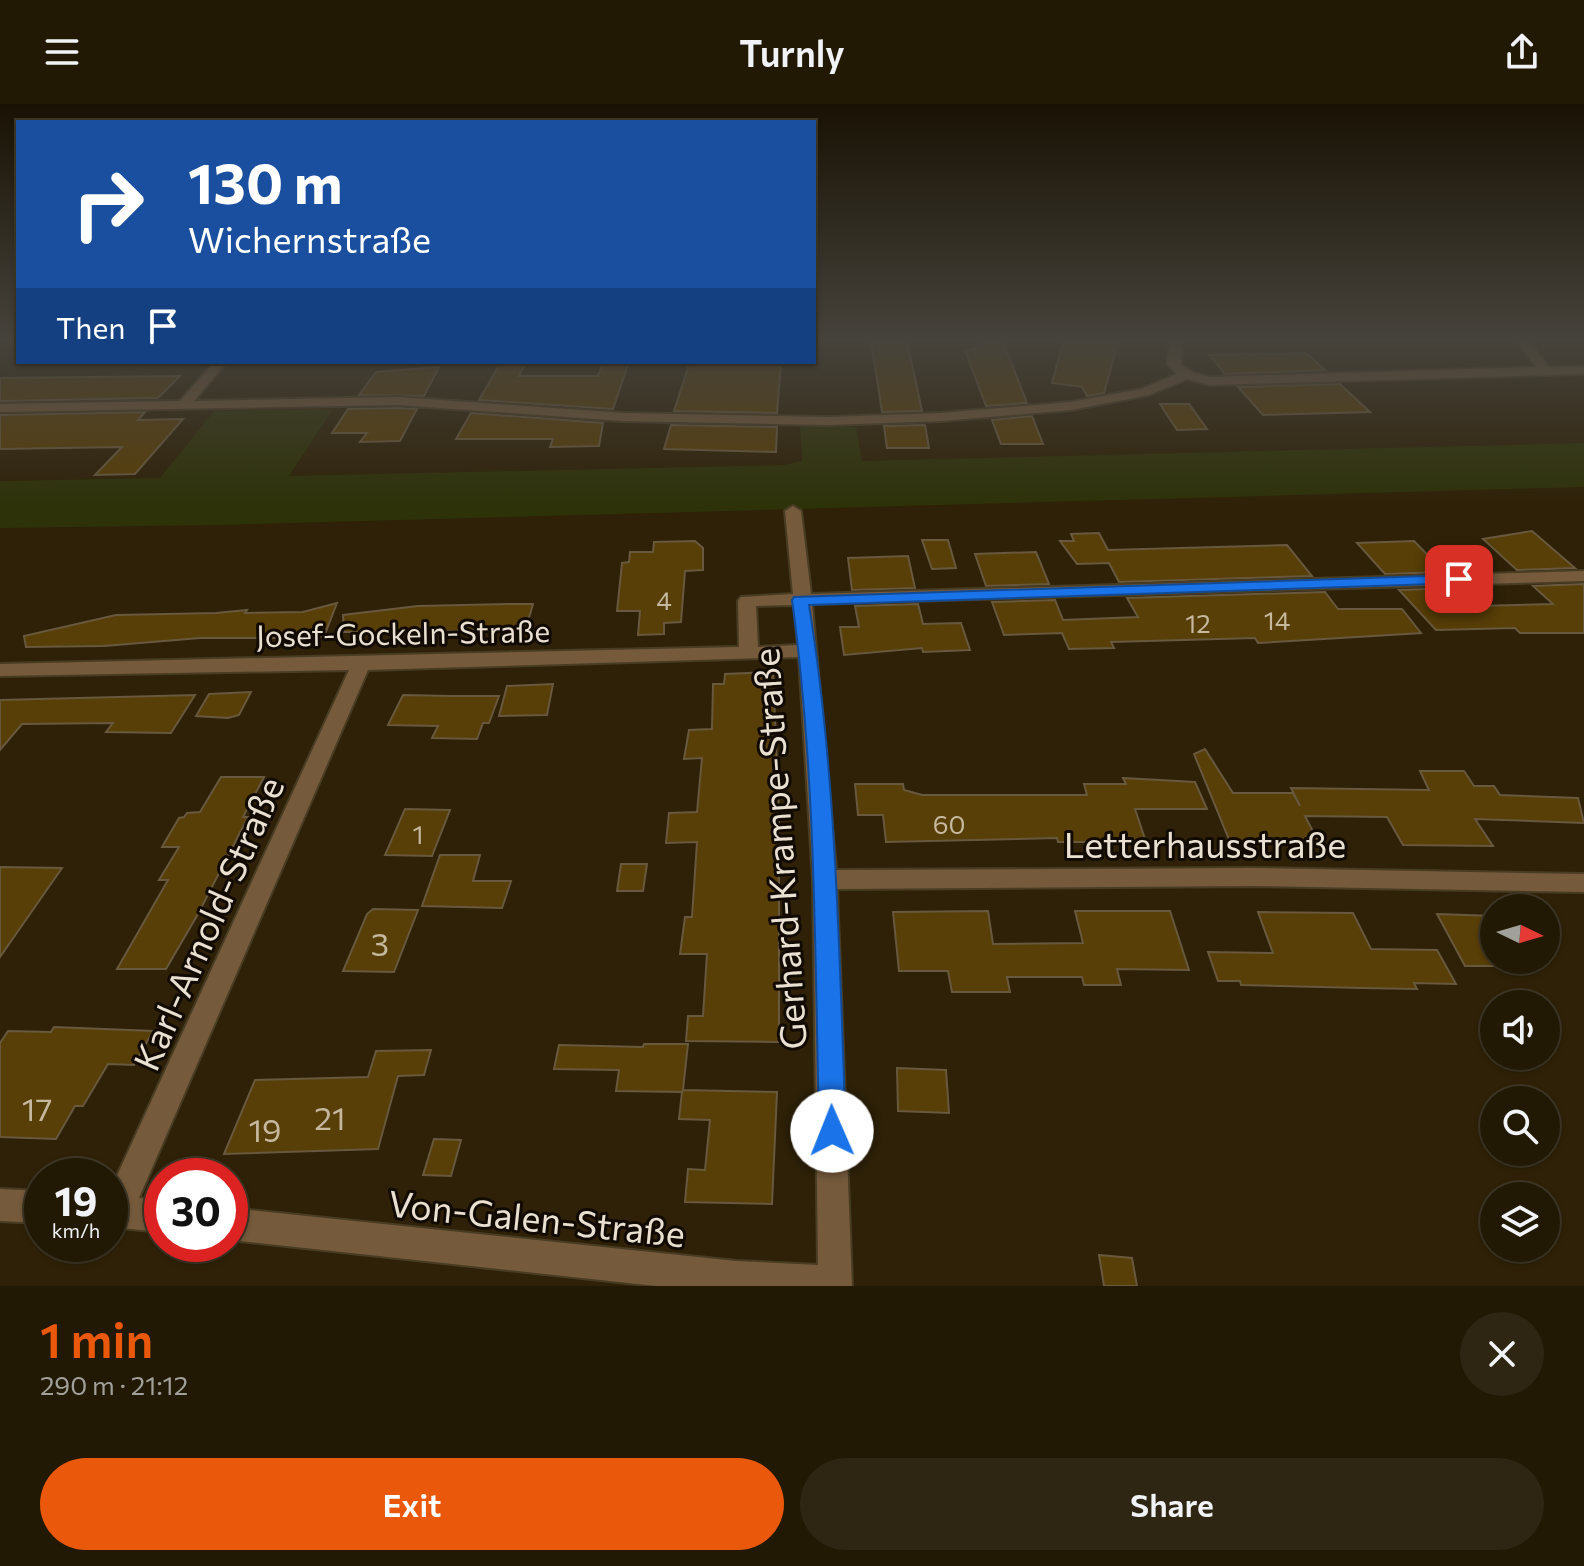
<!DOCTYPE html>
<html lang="en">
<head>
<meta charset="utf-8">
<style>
	:root { --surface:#221905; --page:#2e2613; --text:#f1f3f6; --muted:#a2a09a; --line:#3f3827; --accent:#ea580c }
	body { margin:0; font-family:Commissioner,sans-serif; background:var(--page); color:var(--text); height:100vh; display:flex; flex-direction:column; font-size:30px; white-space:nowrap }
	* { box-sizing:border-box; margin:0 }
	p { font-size:26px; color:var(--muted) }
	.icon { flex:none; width:44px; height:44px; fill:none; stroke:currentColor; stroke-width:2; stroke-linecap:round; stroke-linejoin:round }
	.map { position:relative; height:1182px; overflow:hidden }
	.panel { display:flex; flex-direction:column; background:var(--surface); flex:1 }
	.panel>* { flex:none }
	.top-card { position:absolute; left:16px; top:16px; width:800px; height:244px; border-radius:0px; box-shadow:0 2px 6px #0004,0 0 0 2px var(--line); background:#1a4fa0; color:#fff; overflow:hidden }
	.needle { width:52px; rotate:95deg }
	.controls { position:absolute; left:1480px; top:790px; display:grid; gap:16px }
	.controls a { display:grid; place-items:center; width:80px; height:80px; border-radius:50%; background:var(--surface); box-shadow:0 2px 6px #0004,0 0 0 2px var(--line); font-size:40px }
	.speed { position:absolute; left:24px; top:1054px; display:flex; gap:16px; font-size:40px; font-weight:700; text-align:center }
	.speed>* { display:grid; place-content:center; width:104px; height:104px; border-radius:50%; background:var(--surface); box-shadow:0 2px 6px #0004,0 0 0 2px var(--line); line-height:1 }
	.speed small { font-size:20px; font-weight:400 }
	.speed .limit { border:12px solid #d22; background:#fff; color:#111 }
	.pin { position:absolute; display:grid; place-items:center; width:68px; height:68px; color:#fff; margin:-34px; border-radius:16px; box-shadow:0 4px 12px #0006 }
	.me { position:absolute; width:88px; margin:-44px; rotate:359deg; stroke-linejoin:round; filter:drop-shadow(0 0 6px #0008) }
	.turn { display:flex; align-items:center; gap:28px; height:168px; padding:0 40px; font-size:36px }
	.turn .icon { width:104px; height:104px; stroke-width:2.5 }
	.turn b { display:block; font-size:56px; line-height:68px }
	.then { display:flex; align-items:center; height:76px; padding:0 40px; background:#0003; gap:16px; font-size:30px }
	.round { display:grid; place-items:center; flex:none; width:84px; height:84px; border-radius:42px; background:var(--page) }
	.headline { display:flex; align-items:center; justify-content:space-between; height:136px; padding:0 40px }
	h1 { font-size:48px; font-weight:600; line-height:60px; color:var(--accent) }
	.action { display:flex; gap:16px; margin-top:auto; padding:16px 40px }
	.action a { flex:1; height:92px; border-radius:48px; background:var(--accent); color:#fff; font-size:32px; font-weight:600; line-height:92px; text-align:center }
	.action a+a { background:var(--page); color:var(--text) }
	header { display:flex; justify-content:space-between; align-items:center; height:104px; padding:0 40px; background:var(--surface); font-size:36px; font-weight:600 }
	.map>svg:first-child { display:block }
</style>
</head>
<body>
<header><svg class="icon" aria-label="menu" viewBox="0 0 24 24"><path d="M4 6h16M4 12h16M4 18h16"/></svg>Turnly<svg class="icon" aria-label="share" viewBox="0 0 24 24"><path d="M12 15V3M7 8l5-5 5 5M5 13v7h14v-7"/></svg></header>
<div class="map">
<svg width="1584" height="1182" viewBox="0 0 1584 1182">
	<rect width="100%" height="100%" fill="#2e2107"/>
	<path fill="#2e3209" d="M 333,305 L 289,372 L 784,361 L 802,357 L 800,323 L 856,323 L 862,357 L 1584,339 L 1584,383 L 222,421 L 0,424 L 0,377 L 160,374 L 214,307 Z"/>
	<g fill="#583e07" stroke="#67583e" stroke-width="2">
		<path d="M 986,235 L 1002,235 L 1027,299 L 986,302 L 965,246 L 974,246 L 977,240 L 984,241 Z"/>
		<path d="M 1064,235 L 1119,235 L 1104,289 L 1087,292 L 1082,283 L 1052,279 Z"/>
		<path d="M 871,237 L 904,237 L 908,241 L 922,307 L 882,308 Z"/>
		<path d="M 1306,249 L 1325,266 L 1225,270 L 1209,251 Z"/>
		<path d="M 501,258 L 526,258 L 519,272 L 598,272 L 603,258 L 629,258 L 613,305 L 479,296 Z"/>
		<path d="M 690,258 L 781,258 L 777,309 L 674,307 Z"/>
		<path d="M 439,263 L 424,292 L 359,291 L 376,268 Z"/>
		<path d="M 180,272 L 158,294 L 0,297 L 0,274 Z"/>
		<path d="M 1340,280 L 1370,308 L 1263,311 L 1238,283 Z"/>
		<path d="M 1160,300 L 1189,300 L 1207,325 L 1177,326 Z"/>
		<path d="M 398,304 L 417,305 L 400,337 L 360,338 L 367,329 L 332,329 L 348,305 Z"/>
		<path d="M 145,308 L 138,316 L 183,315 L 135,370 L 95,371 L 122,343 L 0,345 L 0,311 Z"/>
		<path d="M 471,309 L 603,319 L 599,342 L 550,343 L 553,335 L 456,335 Z"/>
		<path d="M 1032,312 L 1043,340 L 1001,340 L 992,316 Z"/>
		<path d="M 671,321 L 777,323 L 776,348 L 664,345 Z"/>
		<path d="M 925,321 L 929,344 L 887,344 L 884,322 Z"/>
		<path d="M 1532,427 L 1575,464 L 1517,466 L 1483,435 Z"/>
		<path d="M 1099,429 L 1108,446 L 1287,441 L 1312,472 L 1119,478 L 1109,459 L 1077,460 L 1060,437 L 1074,437 L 1071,430 Z"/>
		<path d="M 922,436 L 948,436 L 956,464 L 932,465 Z"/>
		<path d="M 695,437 L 703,444 L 703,466 L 685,467 L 681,518 L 664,519 L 664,530 L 638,531 L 640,507 L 617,507 L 622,459 L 629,458 L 630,448 L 653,448 L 654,438 Z"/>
		<path d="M 1414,437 L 1444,468 L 1385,470 L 1357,439 Z"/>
		<path d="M 1036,448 L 1049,480 L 986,482 L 975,450 Z"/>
		<path d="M 908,452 L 915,484 L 852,486 L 848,454 Z"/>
		<path d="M 1584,480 L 1584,529 L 1520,529 L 1515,524 L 1436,526 L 1399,486 L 1460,484 L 1477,502 L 1553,500 L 1533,482 Z"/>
		<path d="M 1325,488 L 1338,505 L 1402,505 L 1421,529 L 1258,539 L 1255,534 L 1111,538 L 1114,544 L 1069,545 L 1062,529 L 1004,531 L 992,498 L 1055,496 L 1063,516 L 1138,513 L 1127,494 Z"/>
		<path d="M 337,499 L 325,530 L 319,534 L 200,534 L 104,542 L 26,543 L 24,532 L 116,511 L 216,509 L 247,506 L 245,509 L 303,508 Z"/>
		<path d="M 508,500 L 533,500 L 526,524 L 430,528 L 344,528 L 343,511 L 418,502 Z"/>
		<path d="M 918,500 L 923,520 L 961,519 L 970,546 L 923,548 L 922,544 L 844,551 L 840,523 L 859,523 L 855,502 Z"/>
		<path d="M 773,568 L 779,707 L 779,938 L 686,937 L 688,912 L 703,912 L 707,850 L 680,850 L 685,813 L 692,813 L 697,738 L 666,739 L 669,709 L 697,708 L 702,654 L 684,655 L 689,626 L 712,625 L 713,580 L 724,580 L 725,570 Z"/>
		<path d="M 553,580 L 547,611 L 499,612 L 507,582 Z"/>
		<path d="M 251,588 L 239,611 L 228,614 L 196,612 L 209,590 Z"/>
		<path d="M 195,591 L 171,629 L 106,628 L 113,619 L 22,620 L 0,646 L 0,596 Z"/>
		<path d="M 403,591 L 451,592 L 499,592 L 489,619 L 483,619 L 477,635 L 432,634 L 438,622 L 388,621 Z"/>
		<path d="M 1205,645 L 1233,689 L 1293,689 L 1300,702 L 1291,684 L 1429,686 L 1420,667 L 1464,667 L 1474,682 L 1494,682 L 1500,691 L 1578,694 L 1584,719 L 1475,715 L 1493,742 L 1403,741 L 1387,713 L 1305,712 L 1319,739 L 1230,738 L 1194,650 Z"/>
		<path d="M 221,673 L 264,673 L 243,713 L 248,713 L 198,810 L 166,865 L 117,865 L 168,776 L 159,776 L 179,743 L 162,743 L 179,714 L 184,713 L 187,709 L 200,708 Z"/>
		<path d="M 1123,674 L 1195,678 L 1207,705 L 1135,705 L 1146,738 L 1058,738 L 1057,734 L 886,738 L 883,711 L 858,711 L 855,680 L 903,680 L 904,686 L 922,691 L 1087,691 L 1084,680 L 1126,680 Z"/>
		<path d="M 405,705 L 450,706 L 432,752 L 385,751 Z"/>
		<path d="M 440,751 L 480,751 L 473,777 L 511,777 L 502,804 L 422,802 Z"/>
		<path d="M 621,760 L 647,760 L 643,787 L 617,787 Z"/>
		<path d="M 0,763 L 62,764 L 0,853 Z"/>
		<path d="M 373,805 L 418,806 L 394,868 L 343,867 L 367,810 Z"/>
		<path d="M 988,807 L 993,840 L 1083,839 L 1075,807 L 1170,807 L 1189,866 L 1117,865 L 1121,881 L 1084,881 L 1082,873 L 1007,873 L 1010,888 L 952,888 L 948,867 L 899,867 L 893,808 Z"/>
		<path d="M 1258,808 L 1353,809 L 1371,845 L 1437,846 L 1456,880 L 1414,879 L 1417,885 L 1362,884 L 1241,881 L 1240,877 L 1218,877 L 1208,848 L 1273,849 Z"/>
		<path d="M 1437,810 L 1494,812 L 1494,862 L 1465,862 Z"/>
		<path d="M 54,923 L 153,927 L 134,961 L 108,960 L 83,1002 L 75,1002 L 56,1035 L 0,1033 L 0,939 L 8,927 L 51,928 Z"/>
		<path d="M 644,940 L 688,940 L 683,986 L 777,988 L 772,1100 L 685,1098 L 688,1065 L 705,1066 L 710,1016 L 679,1015 L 682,988 L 616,987 L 619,966 L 554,965 L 559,941 L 643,943 Z"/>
		<path d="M 431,946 L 424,971 L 398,972 L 378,1045 L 224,1050 L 255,976 L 368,973 L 376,947 Z"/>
		<path d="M 897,964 L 946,966 L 949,1009 L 898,1007 Z"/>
		<path d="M 434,1035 L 461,1036 L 451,1072 L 423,1071 Z"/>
		<path d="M 1099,1151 L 1132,1154 L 1137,1182 L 1104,1182 Z"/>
	</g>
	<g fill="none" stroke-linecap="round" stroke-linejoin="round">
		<defs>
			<g id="minor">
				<path d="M 1170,235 L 1182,235 L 1181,261 L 1194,269 L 1210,273 L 1536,263 L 1515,235 L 1527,235 L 1549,263 L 1584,262 L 1584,270 L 1210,281 L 1187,275 L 1149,291 L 1071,306 L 941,317 L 829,321 L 623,317 L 398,301 L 0,308 L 0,300 L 180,297 L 214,258 L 227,258 L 194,297 L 398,293 L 623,309 L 829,313 L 941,309 L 1071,298 L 1141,285 L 1177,270 L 1167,260 Z"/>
				<path d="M 793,402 L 801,407 L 811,490 L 1584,467 L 1584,477 L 812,500 L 836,766 L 1252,764 L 1584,770 L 1584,788 L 1252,782 L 837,785 L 852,1182 L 656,1182 L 230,1136 L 230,1104 L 736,1157 L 818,1161 L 813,776 L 799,553 L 368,566 L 139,1094 L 162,1096 L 162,1128 L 110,1123 L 110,1087 L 349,566 L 0,572 L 0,560 L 739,543 L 738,497 L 741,493 L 793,490 L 785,407 ZM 794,501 L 798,541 L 758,543 L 756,502 Z"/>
				<path d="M 0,1085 L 42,1087 L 42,1119 L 0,1117 Z"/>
			</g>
		</defs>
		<use href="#minor" stroke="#483c23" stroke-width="4"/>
		<use href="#minor" fill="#755a3c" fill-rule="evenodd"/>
	</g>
	<linearGradient id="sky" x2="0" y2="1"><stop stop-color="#191204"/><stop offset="0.59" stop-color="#46433c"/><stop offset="1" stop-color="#46433c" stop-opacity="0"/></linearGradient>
	<rect width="1584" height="401" fill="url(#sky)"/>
	<path fill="#1a73e8" stroke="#114b97" stroke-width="2" d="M 1459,471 L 1464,472 L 1464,479 L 809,501 C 837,674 839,852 846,1027 L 842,1037 L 832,1041 L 823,1037 L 819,1027 C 815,851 816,671 792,496 L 794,493 Z"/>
	<g text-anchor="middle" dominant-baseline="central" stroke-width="6" stroke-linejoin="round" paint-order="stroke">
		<g font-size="26" fill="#c5b89f">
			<text x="664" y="495">4</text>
			<text x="1277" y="515">14</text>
			<text x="1198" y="518">12</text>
			<text x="949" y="719">60</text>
			<text x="418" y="729">1</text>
		</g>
		<g font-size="30" fill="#e9e0d2" stroke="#110b03">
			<text transform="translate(403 528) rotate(-1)">Josef-Gockeln-Straße</text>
		</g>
		<g font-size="32" fill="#c5b89f">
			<text x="380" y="839">3</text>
			<text x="37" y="1004">17</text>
			<text x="330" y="1013">21</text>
			<text x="265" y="1025">19</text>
		</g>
		<g font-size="36" fill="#e9e0d2" stroke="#110b03">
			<text x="1205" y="739">Letterhausstraße</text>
			<text transform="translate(778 745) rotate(-94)">Gerhard-Krampe-Straße</text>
			<text transform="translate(207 819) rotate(-66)">Karl-Arnold-Straße</text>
			<text transform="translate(537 1113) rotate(6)">Von-Galen-Straße</text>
		</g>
	</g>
</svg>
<div class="controls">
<a><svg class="needle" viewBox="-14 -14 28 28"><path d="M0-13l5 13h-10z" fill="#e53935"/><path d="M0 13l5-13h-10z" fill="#a2a09a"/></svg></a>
<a><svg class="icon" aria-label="sound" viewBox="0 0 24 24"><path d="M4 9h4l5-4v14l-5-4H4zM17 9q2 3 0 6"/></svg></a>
<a><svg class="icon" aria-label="search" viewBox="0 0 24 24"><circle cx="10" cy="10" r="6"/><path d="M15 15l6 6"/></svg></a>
<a><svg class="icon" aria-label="layers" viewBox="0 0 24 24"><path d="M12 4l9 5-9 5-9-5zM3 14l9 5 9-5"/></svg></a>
</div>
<div class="speed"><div>19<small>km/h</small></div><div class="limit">30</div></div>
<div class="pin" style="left:1459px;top:475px;background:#d93025"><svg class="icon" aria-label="arrive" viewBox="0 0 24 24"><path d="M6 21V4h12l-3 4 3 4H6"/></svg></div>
<svg class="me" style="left:832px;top:1027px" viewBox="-20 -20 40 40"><circle r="19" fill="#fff"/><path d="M0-13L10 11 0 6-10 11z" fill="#1a73e8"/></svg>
<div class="top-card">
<div class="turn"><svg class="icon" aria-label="right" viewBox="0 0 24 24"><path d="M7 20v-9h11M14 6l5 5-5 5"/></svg><div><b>130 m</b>Wichernstraße</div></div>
<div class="then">Then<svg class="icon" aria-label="arrive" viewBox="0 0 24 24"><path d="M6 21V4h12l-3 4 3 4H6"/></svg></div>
</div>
</div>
<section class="panel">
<div class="headline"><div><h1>1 min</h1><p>290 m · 21:12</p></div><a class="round"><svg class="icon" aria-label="close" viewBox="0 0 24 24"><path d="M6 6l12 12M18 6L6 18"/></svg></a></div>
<div class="action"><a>Exit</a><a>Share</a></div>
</section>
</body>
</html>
